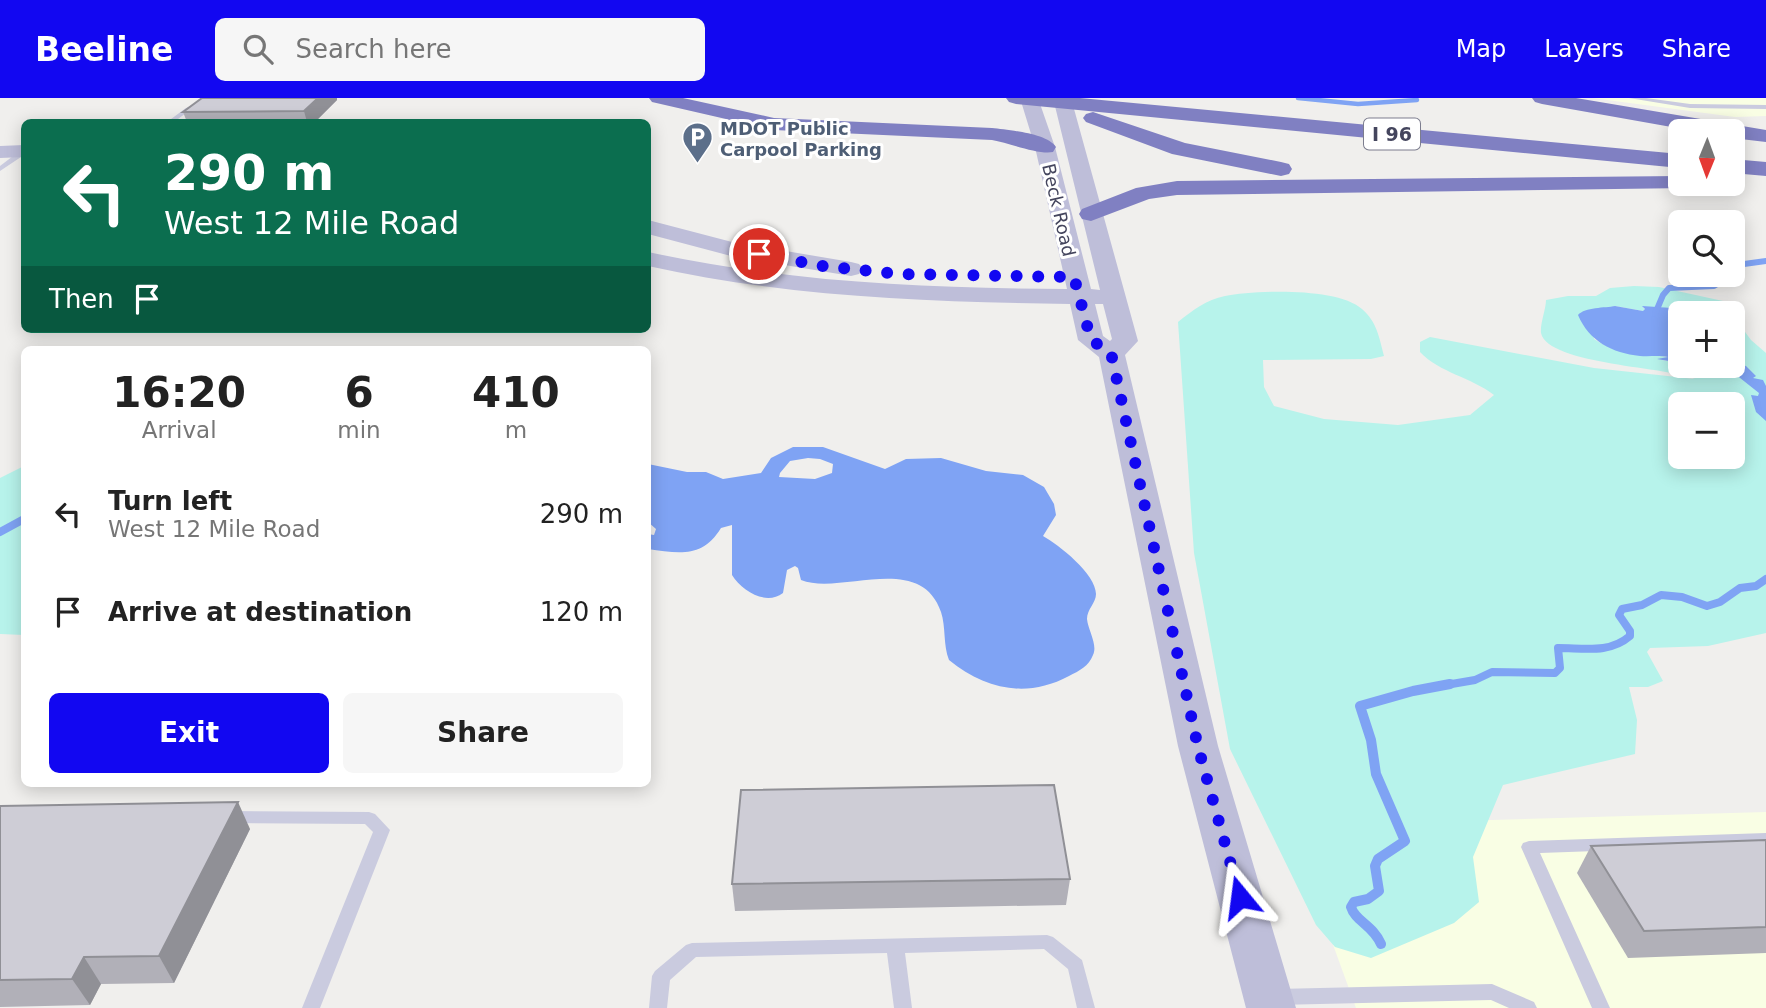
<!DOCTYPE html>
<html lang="en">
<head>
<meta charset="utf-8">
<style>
	:root { --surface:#fff; --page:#f6f6f6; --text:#222; --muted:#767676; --accent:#1207f1 }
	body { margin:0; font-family:"DejaVu Sans",sans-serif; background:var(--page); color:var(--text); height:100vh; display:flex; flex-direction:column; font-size:26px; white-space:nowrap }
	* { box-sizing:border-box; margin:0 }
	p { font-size:23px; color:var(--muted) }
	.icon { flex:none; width:38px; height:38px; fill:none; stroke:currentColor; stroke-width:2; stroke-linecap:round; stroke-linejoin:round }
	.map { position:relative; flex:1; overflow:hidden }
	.details { position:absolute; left:21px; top:248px; width:630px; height:441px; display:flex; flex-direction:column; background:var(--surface); border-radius:10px; box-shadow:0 4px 18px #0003 }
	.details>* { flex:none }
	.banner { position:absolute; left:21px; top:21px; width:630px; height:214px; border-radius:10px; box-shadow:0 4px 18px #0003; background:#0b6e4f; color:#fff; overflow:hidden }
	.needle { width:46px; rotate:181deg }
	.tools { position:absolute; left:1668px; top:21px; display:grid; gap:14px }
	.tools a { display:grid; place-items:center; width:77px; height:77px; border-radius:10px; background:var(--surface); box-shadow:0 4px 18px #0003; font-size:35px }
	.pin { position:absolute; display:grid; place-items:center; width:60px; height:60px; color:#fff; margin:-30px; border:4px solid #fff; border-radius:50%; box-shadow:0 2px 7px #0007 }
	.me { position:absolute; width:77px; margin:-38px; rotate:344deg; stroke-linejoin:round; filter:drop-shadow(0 0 5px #0008) }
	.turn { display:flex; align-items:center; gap:24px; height:147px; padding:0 28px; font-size:32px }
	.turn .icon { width:91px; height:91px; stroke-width:2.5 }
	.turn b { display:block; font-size:49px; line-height:60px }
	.then { display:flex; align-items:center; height:66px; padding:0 28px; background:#0003; gap:14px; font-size:26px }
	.eta { display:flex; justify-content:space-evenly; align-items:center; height:119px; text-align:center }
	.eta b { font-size:42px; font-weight:800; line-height:49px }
	.button { display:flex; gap:14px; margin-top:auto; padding:14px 28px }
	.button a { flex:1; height:80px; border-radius:10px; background:var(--accent); color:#fff; font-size:28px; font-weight:800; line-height:80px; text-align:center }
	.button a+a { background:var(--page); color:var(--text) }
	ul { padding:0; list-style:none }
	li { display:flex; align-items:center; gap:21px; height:98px; padding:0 28px }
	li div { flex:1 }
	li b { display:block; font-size:26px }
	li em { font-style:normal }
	header { display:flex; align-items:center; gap:42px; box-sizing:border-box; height:98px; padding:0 35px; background:var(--accent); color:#fff }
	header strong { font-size:33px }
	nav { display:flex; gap:38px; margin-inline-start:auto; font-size:24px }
	.search { width:490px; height:63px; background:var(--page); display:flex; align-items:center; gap:18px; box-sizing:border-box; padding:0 24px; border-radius:10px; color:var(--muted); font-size:26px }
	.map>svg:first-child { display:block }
</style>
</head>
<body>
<header>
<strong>Beeline</strong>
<div class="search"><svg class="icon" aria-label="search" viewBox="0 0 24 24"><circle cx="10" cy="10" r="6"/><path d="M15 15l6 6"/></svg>Search here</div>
<nav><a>Map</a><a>Layers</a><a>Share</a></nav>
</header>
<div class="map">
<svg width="1766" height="910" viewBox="0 0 1766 910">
	<rect width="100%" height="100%" fill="#f0efed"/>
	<g fill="#f9fee4">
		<path d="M 1592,0 L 1766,0 L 1766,18 L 1735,19 Z"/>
		<path d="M 1766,714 L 1766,910 L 1356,910 L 1290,728 Z"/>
	</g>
	<g fill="#b7f3eb" fill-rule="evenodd">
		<path d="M 1634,188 L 1659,189 L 1732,205 L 1738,215 L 1737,223 L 1751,242 L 1766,255 L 1766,535 L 1708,548 L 1650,550 L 1647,554 L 1663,583 L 1648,589 L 1629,589 L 1637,622 L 1635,656 L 1503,687 L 1473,759 L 1479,804 L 1454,825 L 1371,860 L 1335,849 L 1316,827 L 1230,651 L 1194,455 L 1178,224 C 1193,212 1206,202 1225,198 C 1255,192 1338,189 1362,211 C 1377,224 1379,239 1384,258 L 1371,261 L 1263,262 L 1264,289 L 1274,308 L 1324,321 L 1398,327 L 1470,317 L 1494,297 C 1471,279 1440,275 1420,254 L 1420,244 L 1430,239 L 1594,270 L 1695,281 C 1671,269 1548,267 1541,235 C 1540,226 1546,211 1546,202 L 1568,198 L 1596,198 L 1610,190 ZM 1615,208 L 1643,213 L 1645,212 L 1643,209 L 1672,211 L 1674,220 L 1680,221 L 1680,215 L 1732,215 L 1733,248 L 1742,263 L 1738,266 L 1746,269 L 1753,280 L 1726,270 L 1680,268 L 1680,265 L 1662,262 L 1668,259 C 1641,254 1618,257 1594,241 L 1591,211 L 1601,212 ZM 1680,306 L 1732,306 L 1732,359 L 1680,359 Z"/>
		<path d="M 24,368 L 24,537 L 0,536 L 0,380 Z"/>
	</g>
	<g fill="#7fa3f4" fill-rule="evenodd">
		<path d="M 1615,208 L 1643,213 L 1645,211 L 1642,208 L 1672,210 L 1674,220 L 1680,221 L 1680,265 L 1657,261 L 1668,259 C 1658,257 1650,259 1640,258 C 1612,255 1589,243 1578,217 C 1585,209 1605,210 1615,208 Z"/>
		<path d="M 1733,249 L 1742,263 L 1738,266 L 1746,268 L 1756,278 L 1753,280 L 1763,282 L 1766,288 L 1766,323 L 1756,314 L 1751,297 L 1758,298 L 1759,295 L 1730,272 L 1705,268 L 1732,268 Z"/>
		<path d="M 793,349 L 823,349 L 885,371 L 906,361 L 941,360 L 986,373 L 1023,377 L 1044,389 L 1054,406 L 1056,417 L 1043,438 C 1059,447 1096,476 1096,496 C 1096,505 1087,511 1087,521 C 1088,532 1098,547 1093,557 C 1089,568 1079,573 1069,578 C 1026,601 985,591 949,562 C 943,547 946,529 941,514 C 920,453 840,498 801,482 L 798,470 L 795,468 L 787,472 L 783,495 C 766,508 742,493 732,477 L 732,427 L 721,430 C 702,461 678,455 648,451 L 648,436 L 654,437 L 656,431 L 648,424 L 648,366 L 687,374 L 706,374 L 723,381 L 761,375 L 771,360 ZM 808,360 L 820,361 L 833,366 L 832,375 L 815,381 L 779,379 L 780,375 L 790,363 Z"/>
	</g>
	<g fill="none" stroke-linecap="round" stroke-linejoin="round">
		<path stroke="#7fa3f4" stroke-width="4.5" d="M 1298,0 L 1358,6 L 1417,2"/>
		<g stroke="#7fa3f4" stroke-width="6">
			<path d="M 1732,176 L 1744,166 L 1766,163"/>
			<path d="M 1655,216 L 1663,197 L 1669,190 L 1714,188 L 1732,177"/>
		</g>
		<g stroke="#7fa3f4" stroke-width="8">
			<path d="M 0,434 L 24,421"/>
			<path d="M 1440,588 L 1475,582 L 1492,574 L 1555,575 L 1560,570 L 1558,550 C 1584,550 1609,556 1630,538 L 1630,533 L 1619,517 L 1622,511 L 1642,507 L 1661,497 L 1682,499 L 1707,508 L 1720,504 L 1740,490 L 1756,488 L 1766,481"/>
		</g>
		<path stroke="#7fa3f4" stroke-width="10" d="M 1381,846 C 1373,827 1355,823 1351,809 L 1354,804 L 1368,801 L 1379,793 L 1375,768 L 1378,761 L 1405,743 L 1376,676 L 1371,642 L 1360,608 L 1413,593 L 1450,586"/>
		<g fill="#cacbdf" fill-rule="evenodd">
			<path d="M 209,0 L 217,0 L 190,12 L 174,24 L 167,24 L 186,10 Z"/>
			<path d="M 1629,0 L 1646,0 L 1690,6 L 1766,7 L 1766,11 L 1690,10 Z"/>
			<path d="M 21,52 L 24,52 L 24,57 L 0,73 L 0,68 Z"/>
			<path d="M 228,713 L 369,714 L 375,716 L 390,732 L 320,910 L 302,910 L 373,734 L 365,726 L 228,725 L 222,723 L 220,719 L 222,715 Z"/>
			<path d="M 1766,735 L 1766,747 L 1540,755 L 1610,910 L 1592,910 L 1521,749 L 1523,745 L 1529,743 Z"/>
			<path d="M 1047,837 L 1053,839 L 1082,862 L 1095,910 L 1077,910 L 1068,871 L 1044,851 L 905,855 L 912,910 L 894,910 L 887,855 L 696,859 L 670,882 L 667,910 L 649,910 L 652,878 L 655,873 L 686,847 L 692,845 Z"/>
			<path d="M 1492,886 L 1534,904 L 1537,910 L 1509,910 L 1491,902 L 1277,907 L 1271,905 L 1268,899 L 1271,893 L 1277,891 Z"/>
		</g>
		<g fill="#bebed9" fill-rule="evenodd">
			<path d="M 1020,0 L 1038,0 L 1055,49 L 1091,191 L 1100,192 L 1053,0 L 1071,0 L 1138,243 L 1125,257 L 1218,648 L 1296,910 L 1246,910 L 1178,648 L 1099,259 L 1078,242 L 1070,206 C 927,204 787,199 648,168 L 648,154 C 787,184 925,190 1067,191 L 1035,49 ZM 1095,206 L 1103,206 L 1112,241 L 1110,243 L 1103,238 Z"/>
			<path d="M 24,47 L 24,59 L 0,60 L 0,48 Z"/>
			<path d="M 648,122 L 732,144 L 851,164 L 859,166 L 863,171 L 859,176 L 851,178 L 731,158 L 648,136 Z"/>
		</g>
		<g fill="#8080c2" fill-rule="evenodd">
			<path d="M 649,0 L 683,0 L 774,20 L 992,30 C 1008,32 1047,35 1056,49 L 1053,54 C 1039,57 1009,45 992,42 L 774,32 L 652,4 Z"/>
			<path d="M 1006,0 L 1080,0 L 1680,56 L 1680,70 L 1016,6 L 1009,4 Z"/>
			<path d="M 1532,0 L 1576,0 L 1766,32 L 1766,44 L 1732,40 L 1732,33 L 1694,33 L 1542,6 L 1535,4 Z"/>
			<path d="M 1093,14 L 1185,45 L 1281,64 L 1289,66 L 1292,71 L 1289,76 L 1281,78 L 1172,56 L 1086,24 L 1083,20 L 1086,16 Z"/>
			<path d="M 1732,61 L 1766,64 L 1766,78 L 1732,75 Z"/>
			<path d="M 1680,78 L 1680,86 L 1691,86 L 1688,90 L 1177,97 L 1149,101 L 1091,123 L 1082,121 L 1079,116 L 1082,111 L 1136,90 L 1177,83 Z"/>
		</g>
	</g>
	<g fill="#b1b0b8">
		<path d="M 202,0 L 337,0 L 337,2 L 315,24 L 187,24 L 183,14 Z"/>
		<path d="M 0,708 L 250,731 L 174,885 L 101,886 L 90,907 L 0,909 Z"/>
		<path d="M 1766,742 L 1766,855 L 1628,860 L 1577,775 L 1591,748 Z"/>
		<path d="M 1070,781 L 1066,807 L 735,813 L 732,786 Z"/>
	</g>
	<g fill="#909096">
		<path d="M 318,0 L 337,0 L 337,2 L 315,24 L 307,24 L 304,13 Z"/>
		<path d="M 238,704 L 250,731 L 174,885 L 159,858 Z"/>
		<path d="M 84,859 L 101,886 L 90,907 L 72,881 Z"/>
	</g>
	<g fill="#cecdd6" stroke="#909096" stroke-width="2">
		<path d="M 202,0 L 318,0 L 304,13 L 183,14 Z"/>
		<path d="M 1054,687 L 1070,781 L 732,786 L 741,692 Z"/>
		<path d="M 238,704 L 159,858 L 84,859 L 72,881 L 0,882 L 0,708 Z"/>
		<path d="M 1766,742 L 1766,829 L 1644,833 L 1591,748 Z"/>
	</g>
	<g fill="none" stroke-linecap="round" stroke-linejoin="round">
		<path stroke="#1207f1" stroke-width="12" stroke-dasharray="0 21.6" d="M 759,156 L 822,168 L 900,176 L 1074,179 L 1091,242 L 1111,255 L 1198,649 L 1240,799"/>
	</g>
	<defs>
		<symbol id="parking-pin" viewBox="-11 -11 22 30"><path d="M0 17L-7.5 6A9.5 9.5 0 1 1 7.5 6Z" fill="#5c6f8a" stroke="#fff"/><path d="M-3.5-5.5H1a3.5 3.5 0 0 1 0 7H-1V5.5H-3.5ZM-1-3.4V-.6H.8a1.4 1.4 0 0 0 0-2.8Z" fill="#fff"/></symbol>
	</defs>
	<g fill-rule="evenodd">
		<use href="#parking-pin" x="680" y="22" width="35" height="47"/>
	</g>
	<g text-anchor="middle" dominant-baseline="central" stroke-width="6" stroke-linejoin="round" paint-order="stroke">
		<g font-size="18" font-weight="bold" fill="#4e5e75" stroke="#fff" text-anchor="start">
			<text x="720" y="30">MDOT Public<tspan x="720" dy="21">Carpool Parking</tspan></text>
		</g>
		<g font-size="18" fill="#44455d" stroke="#fff">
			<text transform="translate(1059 112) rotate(77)">Beck Road</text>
		</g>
		<rect fill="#fff" stroke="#7c7d8e" stroke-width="2" x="1364" y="20.5" width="56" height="31" rx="5"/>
		<g font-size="19" font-weight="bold" fill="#44455d">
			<text x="1392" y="36">I 96</text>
		</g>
	</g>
</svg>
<div class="tools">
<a><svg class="needle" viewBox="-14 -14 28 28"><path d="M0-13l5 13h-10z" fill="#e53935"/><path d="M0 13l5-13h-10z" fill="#767676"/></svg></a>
<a><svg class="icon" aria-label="search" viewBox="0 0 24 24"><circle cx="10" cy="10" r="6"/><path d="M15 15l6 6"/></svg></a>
<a>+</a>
<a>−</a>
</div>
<div class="pin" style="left:759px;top:156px;background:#d93025"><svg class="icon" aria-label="arrive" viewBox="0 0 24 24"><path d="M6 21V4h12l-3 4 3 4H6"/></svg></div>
<svg class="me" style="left:1240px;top:799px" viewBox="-20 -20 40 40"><path d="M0-17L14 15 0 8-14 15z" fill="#1207f1" stroke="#fff" stroke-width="4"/></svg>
<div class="banner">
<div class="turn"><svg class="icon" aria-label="left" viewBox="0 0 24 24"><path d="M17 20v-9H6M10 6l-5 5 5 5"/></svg><div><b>290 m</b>West 12 Mile Road</div></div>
<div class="then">Then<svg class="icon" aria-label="arrive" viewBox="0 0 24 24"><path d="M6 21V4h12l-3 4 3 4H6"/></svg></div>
</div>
<section class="details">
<div class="eta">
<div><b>16:20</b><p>Arrival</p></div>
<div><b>6</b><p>min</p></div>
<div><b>410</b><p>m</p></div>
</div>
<ul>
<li><svg class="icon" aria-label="left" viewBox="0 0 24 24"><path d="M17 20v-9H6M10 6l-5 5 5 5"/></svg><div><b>Turn left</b><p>West 12 Mile Road</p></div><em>290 m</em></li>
<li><svg class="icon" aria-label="arrive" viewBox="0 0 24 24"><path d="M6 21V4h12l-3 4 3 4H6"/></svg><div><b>Arrive at destination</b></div><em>120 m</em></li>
</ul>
<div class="button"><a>Exit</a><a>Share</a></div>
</section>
</div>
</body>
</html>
